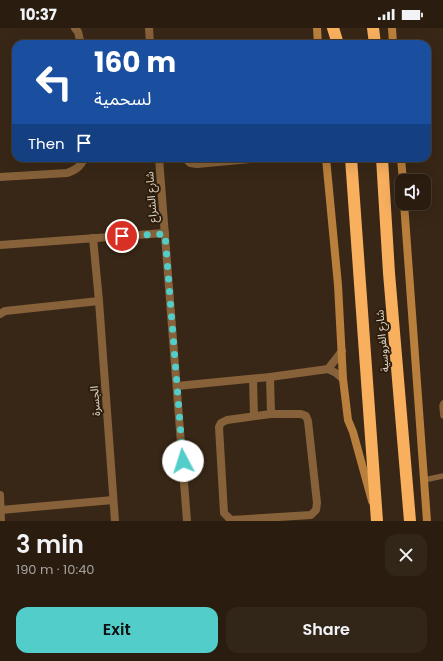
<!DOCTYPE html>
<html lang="en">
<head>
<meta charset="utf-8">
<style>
	:root { --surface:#2a1d10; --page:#322619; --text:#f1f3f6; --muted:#a5a29f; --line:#463b30; --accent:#53cdca }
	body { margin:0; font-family:Poppins,"Noto Sans Arabic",sans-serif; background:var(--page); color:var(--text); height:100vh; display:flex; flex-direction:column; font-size:15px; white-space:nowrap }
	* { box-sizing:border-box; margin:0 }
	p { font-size:13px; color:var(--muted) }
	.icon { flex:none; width:22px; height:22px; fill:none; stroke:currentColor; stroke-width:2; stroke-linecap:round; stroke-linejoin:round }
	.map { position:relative; height:493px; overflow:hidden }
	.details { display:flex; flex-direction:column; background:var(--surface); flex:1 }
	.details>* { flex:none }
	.guide { position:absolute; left:12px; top:12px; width:419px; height:122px; border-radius:12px; box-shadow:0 4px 16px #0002,0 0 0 1px var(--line); background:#1a4fa0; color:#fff; overflow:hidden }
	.fabs { position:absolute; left:395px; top:146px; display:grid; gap:8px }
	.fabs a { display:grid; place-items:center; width:36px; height:36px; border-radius:8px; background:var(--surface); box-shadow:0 4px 16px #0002,0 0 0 1px var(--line); font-size:20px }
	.pin { position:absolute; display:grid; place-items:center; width:34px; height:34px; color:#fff; margin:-17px; border:2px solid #fff; border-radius:50%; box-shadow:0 1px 4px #0007 }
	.me { position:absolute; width:44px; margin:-22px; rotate:355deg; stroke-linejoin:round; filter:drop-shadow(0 0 3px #0008) }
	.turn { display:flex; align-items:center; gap:14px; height:84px; padding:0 16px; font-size:18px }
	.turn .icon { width:52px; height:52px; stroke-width:2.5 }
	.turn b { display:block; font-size:28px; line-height:34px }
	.then { display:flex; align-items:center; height:38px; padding:0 16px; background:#0003; gap:8px; font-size:15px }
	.round { display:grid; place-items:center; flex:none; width:42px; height:42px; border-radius:12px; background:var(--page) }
	.headline { display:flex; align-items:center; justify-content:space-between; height:68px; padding:0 16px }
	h1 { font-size:24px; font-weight:600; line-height:30px }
	.button { display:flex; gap:8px; margin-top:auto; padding:8px 16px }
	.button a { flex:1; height:46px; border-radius:12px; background:var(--accent); color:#111; font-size:16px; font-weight:600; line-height:46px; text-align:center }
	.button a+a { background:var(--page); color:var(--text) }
	.status { display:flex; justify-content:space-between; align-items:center; height:28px; padding:0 20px; background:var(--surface); direction:ltr }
	.status svg { height:11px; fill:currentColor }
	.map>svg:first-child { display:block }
</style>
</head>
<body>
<div class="status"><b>10:37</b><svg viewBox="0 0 49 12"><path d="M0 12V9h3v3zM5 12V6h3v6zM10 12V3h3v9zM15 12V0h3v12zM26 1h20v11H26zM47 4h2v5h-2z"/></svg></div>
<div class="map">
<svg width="443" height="493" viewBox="0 0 443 493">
	<rect width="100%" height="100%" fill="#382716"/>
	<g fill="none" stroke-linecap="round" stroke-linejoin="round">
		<g stroke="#86613a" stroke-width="5.5">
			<path d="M 443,375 L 442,378 L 443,388"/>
			<path d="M 424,452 L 443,448"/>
		</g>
		<g stroke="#86613a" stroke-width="8">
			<path d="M 75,0 L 78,4 L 81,16"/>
			<path d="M 149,0 L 150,16"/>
			<path d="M 159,130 L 187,493"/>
			<path d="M 185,130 L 190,135 L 197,136 L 260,130"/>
			<path d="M 0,149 L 67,145 C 75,142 81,139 84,130"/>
			<path d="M 93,210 L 99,273 L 115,493"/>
			<path d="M 0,217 L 165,205"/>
			<path d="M 0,286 L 5,283 L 99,273"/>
			<path d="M 328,341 L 342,323"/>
			<path d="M 270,349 L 271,386"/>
			<path d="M 253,351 L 254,388"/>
			<path d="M 177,358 L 270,349 L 328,341 L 336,345 L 343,351"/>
			<path d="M 271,386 L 301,386 L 306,388 L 308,393 L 317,475 L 316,482 L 311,487 L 231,492 L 224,485 L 219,399 L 221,395 L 227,392 Z"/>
			<path d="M 0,467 L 1,493"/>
			<path d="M 1,482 L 113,472"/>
		</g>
		<g stroke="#b97f3c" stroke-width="8">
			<path d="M 317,0 L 318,16"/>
			<path d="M 392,0 L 393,16"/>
			<path d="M 326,130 L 338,257 L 343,351 L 348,392 L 353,404 L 372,473"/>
			<path d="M 401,130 L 403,153"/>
			<path d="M 404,175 L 427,493"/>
		</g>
		<g stroke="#f8af5e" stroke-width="12">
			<path d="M 333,0 L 338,16"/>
			<path d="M 373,0 L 375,16"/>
			<path d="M 351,130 L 377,493"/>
			<path d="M 382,130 L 389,245 L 410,493"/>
		</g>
	</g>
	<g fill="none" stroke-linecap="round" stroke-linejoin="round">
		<path stroke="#53cdca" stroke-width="7" stroke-dasharray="0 12.6" d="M 122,208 L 165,206 L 183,433"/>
	</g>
	<g text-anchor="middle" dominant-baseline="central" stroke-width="4" stroke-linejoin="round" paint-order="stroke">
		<g font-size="11" fill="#e1d6cb" stroke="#2d1e0c">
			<text transform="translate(151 169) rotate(-94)">شارع الشراع</text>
			<text transform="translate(382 313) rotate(-95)">شارع الفروسية</text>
			<text transform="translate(95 373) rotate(-94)">الجسرة</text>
		</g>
	</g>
</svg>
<div class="fabs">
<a><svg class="icon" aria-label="sound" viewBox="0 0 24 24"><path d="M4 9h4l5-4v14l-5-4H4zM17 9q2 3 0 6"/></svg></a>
</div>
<div class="pin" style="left:122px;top:208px;background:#d93025"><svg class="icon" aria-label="arrive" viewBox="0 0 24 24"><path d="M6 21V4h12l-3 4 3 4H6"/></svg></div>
<svg class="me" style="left:183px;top:433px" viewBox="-20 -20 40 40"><circle r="19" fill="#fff"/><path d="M0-13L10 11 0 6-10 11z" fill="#53cdca"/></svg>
<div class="guide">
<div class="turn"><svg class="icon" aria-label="left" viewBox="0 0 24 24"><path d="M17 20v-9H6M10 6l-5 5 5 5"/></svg><div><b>160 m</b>لسحمية</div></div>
<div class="then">Then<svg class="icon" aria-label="arrive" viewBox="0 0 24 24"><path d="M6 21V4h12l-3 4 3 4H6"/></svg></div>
</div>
</div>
<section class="details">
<div class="headline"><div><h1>3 min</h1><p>190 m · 10:40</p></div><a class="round"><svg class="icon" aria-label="close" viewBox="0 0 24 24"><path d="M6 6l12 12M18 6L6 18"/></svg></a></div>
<div class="button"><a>Exit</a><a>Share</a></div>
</section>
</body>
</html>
